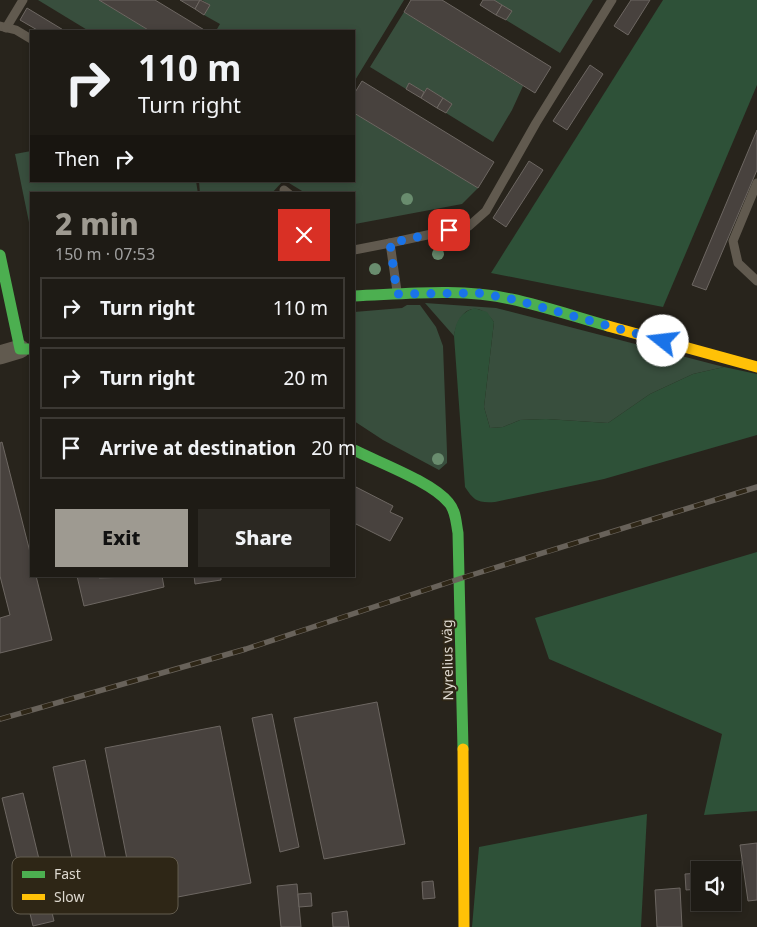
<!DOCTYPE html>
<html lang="en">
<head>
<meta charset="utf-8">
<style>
	:root { --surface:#1e1b15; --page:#2b2822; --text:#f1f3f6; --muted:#a1a1a0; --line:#3c3934; --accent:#9e9a91 }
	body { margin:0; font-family:"Noto Sans",sans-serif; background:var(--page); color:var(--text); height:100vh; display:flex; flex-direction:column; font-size:19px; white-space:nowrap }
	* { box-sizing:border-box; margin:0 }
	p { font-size:16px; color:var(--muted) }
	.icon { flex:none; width:28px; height:28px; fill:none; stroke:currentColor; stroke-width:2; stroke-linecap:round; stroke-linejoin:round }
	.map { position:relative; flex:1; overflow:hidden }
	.details { position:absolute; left:30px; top:192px; width:325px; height:385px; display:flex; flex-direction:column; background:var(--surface); border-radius:0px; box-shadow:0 2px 8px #0003,0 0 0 1px var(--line) }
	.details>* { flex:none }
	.top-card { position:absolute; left:30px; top:30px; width:325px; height:152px; border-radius:0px; box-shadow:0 2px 8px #0003,0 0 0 1px var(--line); background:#1e1b15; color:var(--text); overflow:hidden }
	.buttons { position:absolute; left:691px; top:861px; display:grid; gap:10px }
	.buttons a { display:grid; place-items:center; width:50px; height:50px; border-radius:0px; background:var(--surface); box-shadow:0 2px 8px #0003,0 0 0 1px var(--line); font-size:25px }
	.pin { position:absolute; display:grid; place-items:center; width:42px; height:42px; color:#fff; margin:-21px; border-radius:10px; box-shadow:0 2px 8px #0006 }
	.me { position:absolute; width:55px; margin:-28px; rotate:286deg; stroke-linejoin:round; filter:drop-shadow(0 0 4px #0008) }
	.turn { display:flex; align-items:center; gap:18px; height:105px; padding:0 25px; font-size:22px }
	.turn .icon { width:65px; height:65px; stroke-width:2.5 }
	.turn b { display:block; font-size:35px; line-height:42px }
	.then { display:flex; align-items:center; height:48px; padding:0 25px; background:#0003; gap:10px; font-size:19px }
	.round { display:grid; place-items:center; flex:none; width:52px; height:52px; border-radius:0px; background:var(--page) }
	.overview { display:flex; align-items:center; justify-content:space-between; height:85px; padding:0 25px }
	h1 { font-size:30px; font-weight:800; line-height:38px; color:var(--accent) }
	.primary-button { display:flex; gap:10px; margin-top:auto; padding:10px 25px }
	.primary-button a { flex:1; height:58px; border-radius:0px; background:var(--accent); color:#111; font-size:20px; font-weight:800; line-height:58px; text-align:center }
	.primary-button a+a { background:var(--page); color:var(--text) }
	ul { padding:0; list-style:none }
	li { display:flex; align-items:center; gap:15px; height:62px; margin:0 10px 8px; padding:0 15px; border:2px solid var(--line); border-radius:0px }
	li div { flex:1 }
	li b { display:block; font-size:19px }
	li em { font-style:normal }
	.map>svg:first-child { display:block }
</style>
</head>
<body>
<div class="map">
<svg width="757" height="927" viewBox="0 0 757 927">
	<rect width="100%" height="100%" fill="#28241c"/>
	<g fill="#384e3d">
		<path d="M 38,0 L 99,0 L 150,31 L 89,31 Z"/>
		<path d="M 202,0 L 404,0 L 354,82 L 354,31 L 221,31 L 217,29 L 220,24 L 204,15 L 210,5 Z"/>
		<path d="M 494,0 L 593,0 L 560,53 L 506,20 L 511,11 Z"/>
		<path d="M 404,12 L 523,86 L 512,110 L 493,142 L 446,113 L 452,104 L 427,88 L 424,92 L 409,83 L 406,89 L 370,67 Z"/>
		<path d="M 354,113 L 478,188 L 462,204 L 355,224 L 354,194 L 307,194 L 289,183 L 354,181 Z"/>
		<path d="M 31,151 L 31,181 L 196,181 L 198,194 L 31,194 L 31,232 L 15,154 Z"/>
		<path d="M 199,181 L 283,181 L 271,194 L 200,194 Z"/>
		<path d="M 425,303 L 496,308 L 724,367 L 693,374 L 650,394 L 608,423 L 546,419 L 520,420 L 503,427 L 490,428 L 484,407 L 494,322 C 476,297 458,311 454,336 Z"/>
		<path d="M 407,305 L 420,305 L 436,327 L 443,346 L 447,452 L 447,463 L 439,470 L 383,440 L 354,421 L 354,312 L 402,308 Z"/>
	</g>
	<g fill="#2e5138">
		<path d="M 663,0 L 757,0 L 757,85 L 663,307 L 491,273 Z"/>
		<path d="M 474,308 L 487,312 L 494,322 L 484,407 L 490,428 L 503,427 L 520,420 L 546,419 L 608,423 L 650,394 L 693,374 L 724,367 L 757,374 L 757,435 L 604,479 L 495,502 C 478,503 474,501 465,487 L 454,336 C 456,322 459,314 474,308 Z"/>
		<path d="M 757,552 L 757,811 L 704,815 L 722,734 L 549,659 L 535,618 Z"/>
		<path d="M 647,814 L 641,927 L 472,927 L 479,847 Z"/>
	</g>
	<g fill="#48423e" stroke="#6d6762">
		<path d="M 99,0 L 155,0 L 206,31 L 150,31 Z"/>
		<path d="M 180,0 L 200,0 L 195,9 Z"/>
		<path d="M 200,0 L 210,5 L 204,15 L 195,9 Z"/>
		<path d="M 411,0 L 442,0 L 551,67 L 535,93 L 404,12 Z"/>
		<path d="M 483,0 L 494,0 L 502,5 L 496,15 L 480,5 Z"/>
		<path d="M 631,0 L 650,0 L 628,35 L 614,26 Z"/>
		<path d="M 502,5 L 512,11 L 506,20 L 496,15 Z"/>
		<path d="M 27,8 L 65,31 L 39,31 L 20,20 Z"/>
		<path d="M 590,65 L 603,74 L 567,130 L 553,121 Z"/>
		<path d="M 362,81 L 494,162 L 478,188 L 354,113 L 354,94 Z"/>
		<path d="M 409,83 L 424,92 L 421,98 L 406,89 Z"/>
		<path d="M 427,88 L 443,98 L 437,108 L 421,98 Z"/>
		<path d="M 443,98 L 452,104 L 446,113 L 437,108 Z"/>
		<path d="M 757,130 L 757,170 L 706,290 L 692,285 Z"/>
		<path d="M 529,161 L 543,170 L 506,227 L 493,218 Z"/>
		<path d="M 2,442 L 31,556 L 31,576 L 36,576 L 52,640 L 0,653 L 0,618 L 10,615 L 0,576 L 0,443 Z"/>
		<path d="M 354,486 L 393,506 L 390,512 L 403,518 L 390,541 L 354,523 Z"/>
		<path d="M 77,576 L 98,576 L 99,578 L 162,576 L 164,587 L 84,606 Z"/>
		<path d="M 194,576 L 221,576 L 221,580 L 195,584 Z"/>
		<path d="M 377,702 L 405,844 L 324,859 L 294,718 Z"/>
		<path d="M 272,714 L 299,847 L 280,852 L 252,718 Z"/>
		<path d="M 220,726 L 251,883 L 136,905 L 105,748 Z"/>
		<path d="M 85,760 L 113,894 L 81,901 L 53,767 Z"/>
		<path d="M 23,793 L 54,921 L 33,926 L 2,798 Z"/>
		<path d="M 757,843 L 757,900 L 748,901 L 740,845 Z"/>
		<path d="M 700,873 L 700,889 L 686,890 L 685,874 Z"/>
		<path d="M 433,881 L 435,898 L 423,899 L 422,882 Z"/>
		<path d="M 297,884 L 301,927 L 281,927 L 277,886 Z"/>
		<path d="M 680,888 L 682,927 L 657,927 L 655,890 Z"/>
		<path d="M 311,893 L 312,906 L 299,907 L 298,894 Z"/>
		<path d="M 347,911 L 349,927 L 333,927 L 332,913 Z"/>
	</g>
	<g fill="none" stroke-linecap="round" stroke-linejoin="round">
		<g stroke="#615a4f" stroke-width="9">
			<path d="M 0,26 L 16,30 L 31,39"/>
			<path d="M 6,28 L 23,0"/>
			<path d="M 757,183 L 733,241 L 738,263 L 757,281"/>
			<path d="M 284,190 L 289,194"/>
			<path d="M 354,250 L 390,243"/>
			<path d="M 397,291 L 390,243 L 469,226 L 486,211 L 536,123 L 612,0"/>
		</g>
		<path stroke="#615a4f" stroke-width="19" d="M 0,355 L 20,349"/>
		<g stroke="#4caf50" stroke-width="11">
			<path d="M 0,255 L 20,349 L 31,349"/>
			<path d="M 354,296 C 406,294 460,288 511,299 C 544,306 576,317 608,326"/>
			<path d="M 354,450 C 380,463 432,482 449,503 C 456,511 456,523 458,533 L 463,749"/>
		</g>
		<g stroke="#ffc107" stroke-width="11">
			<path d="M 608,326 L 757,367"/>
			<path d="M 463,749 L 464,927"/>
		</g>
		<defs>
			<path id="rail" d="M 0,719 L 246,649 L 465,577 L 757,487"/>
		</defs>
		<use href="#rail" stroke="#68625a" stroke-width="5.5"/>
		<use href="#rail" stroke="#2e2616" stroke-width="4" stroke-dasharray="11" stroke-linecap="butt"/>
	</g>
	<g fill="#698c6e">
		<circle cx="407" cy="199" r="6"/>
		<circle cx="438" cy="254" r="6"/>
		<circle cx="375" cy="269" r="6"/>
		<circle cx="438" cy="459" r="6"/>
	</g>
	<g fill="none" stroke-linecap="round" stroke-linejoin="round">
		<path stroke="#1a73e8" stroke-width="9" stroke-dasharray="0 16.2" d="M 449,230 L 390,243 L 397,294 L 478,293 L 512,299 L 663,341"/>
	</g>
	<g text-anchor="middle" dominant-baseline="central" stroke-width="4" stroke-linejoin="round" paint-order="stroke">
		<g font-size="14" fill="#ded9d0" stroke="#2e2616">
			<text transform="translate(447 660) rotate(-91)">Nyrelius väg</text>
		</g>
	</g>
	<rect x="12" y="857" width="166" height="57" rx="8" fill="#2e2616" stroke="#635c4e" stroke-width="1"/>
	<rect x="22" y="871" width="23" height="7" fill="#4caf50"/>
	<rect x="22" y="894" width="23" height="6" fill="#ffc107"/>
	<g font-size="14" fill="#ded9d0">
		<text x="54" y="879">Fast</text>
		<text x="54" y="902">Slow</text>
	</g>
</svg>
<div class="buttons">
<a><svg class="icon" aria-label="sound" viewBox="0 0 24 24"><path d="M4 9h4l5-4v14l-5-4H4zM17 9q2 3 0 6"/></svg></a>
</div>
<div class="pin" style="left:449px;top:230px;background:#d93025"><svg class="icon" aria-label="arrive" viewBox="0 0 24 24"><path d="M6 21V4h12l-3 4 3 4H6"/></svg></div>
<svg class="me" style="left:663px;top:341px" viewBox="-20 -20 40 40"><circle r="19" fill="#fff"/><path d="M0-13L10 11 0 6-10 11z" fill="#1a73e8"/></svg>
<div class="top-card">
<div class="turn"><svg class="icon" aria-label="right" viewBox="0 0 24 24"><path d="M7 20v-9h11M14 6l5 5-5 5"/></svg><div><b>110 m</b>Turn right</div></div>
<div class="then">Then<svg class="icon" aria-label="right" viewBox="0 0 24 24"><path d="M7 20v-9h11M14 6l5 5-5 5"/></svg></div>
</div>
<section class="details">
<div class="overview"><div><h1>2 min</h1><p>150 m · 07:53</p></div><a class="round" style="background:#d93025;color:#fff"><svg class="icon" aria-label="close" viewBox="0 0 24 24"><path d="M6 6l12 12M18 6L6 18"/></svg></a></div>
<ul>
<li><svg class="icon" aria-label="right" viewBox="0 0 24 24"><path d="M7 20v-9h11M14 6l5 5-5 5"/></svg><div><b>Turn right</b></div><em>110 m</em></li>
<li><svg class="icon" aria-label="right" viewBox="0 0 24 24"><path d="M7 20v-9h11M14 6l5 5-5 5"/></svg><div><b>Turn right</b></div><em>20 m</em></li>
<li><svg class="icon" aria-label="arrive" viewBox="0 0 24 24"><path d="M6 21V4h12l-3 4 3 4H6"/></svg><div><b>Arrive at destination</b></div><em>20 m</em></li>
</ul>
<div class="primary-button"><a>Exit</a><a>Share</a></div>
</section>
</div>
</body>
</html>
